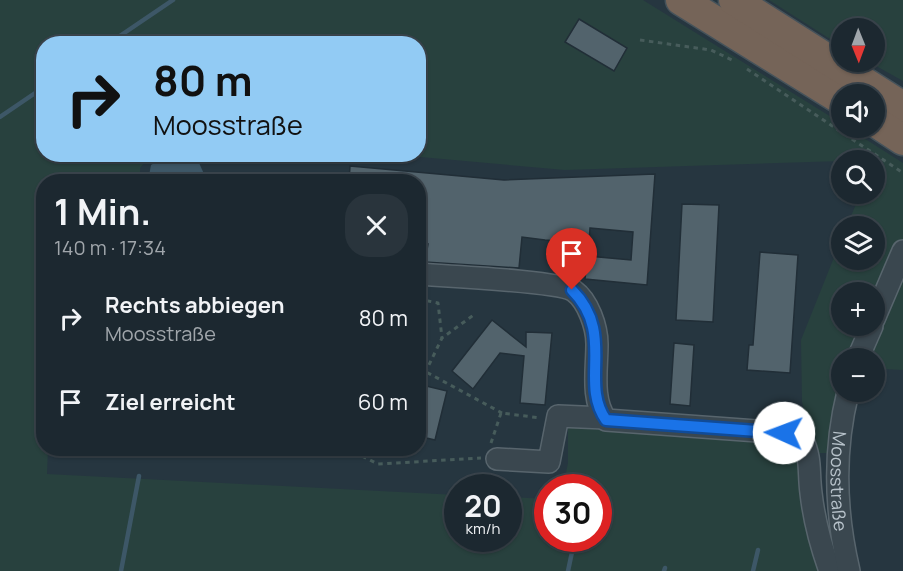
<!DOCTYPE html>
<html lang="de">
<head>
<meta charset="utf-8">
<style>
	:root { --surface:#1c2830; --page:#29343c; --text:#f1f3f6; --muted:#a0a6ab; --line:#3a444c }
	body { margin:0; font-family:Manrope,sans-serif; background:var(--page); color:var(--text); height:100vh; display:flex; flex-direction:column; font-size:22px; white-space:nowrap }
	* { box-sizing:border-box; margin:0 }
	p { font-size:20px; color:var(--muted) }
	.icon { flex:none; width:33px; height:33px; fill:none; stroke:currentColor; stroke-width:2; stroke-linecap:round; stroke-linejoin:round }
	.map { position:relative; flex:1; overflow:hidden }
	.sheet { position:absolute; left:36px; top:174px; width:390px; height:282px; display:flex; flex-direction:column; background:var(--surface); border-radius:24px; box-shadow:0 2px 4px #0004,0 0 0 2px var(--line) }
	.sheet>* { flex:none }
	.top-card { position:absolute; left:36px; top:36px; width:390px; height:126px; border-radius:24px; box-shadow:0 2px 4px #0004,0 0 0 2px var(--line); background:#92cbf4; color:#111; overflow:hidden }
	.needle { width:39px; rotate:179deg }
	.fabs { position:absolute; left:831px; top:18px; display:grid; gap:12px }
	.fabs a { display:grid; place-items:center; width:54px; height:54px; border-radius:50%; background:var(--surface); box-shadow:0 2px 4px #0004,0 0 0 2px var(--line); font-size:30px }
	.speed { position:absolute; left:444px; top:474px; display:flex; gap:12px; font-size:30px; font-weight:700; text-align:center }
	.speed>* { display:grid; place-content:center; width:78px; height:78px; border-radius:50%; background:var(--surface); box-shadow:0 2px 4px #0004,0 0 0 2px var(--line); line-height:1 }
	.speed small { font-size:15px; font-weight:400 }
	.speed .limit { border:9px solid #d22; background:#fff; color:#111 }
	.pin { position:absolute; display:grid; place-items:center; width:51px; height:51px; color:#fff; margin:-62px -26px; border-radius:50% 50% 50% 0; rotate:-45deg; box-shadow:0 0 6px #0007 }
	.pin .icon { rotate:45deg }
	.me { position:absolute; width:66px; margin:-33px; rotate:272deg; stroke-linejoin:round; filter:drop-shadow(0 0 4px #0008) }
	.turn { display:flex; align-items:center; gap:21px; height:126px; padding:0 18px; font-size:27px }
	.turn .icon { width:78px; height:78px; stroke-width:2.5 }
	.turn b { display:block; font-size:42px; line-height:51px }
	.round { display:grid; place-items:center; flex:none; width:63px; height:63px; border-radius:24px; background:var(--page) }
	.summary { display:flex; align-items:center; justify-content:space-between; height:102px; padding:0 18px }
	h1 { font-size:36px; font-weight:700; line-height:45px }
	ul { padding:0; list-style:none }
	li { display:flex; align-items:center; gap:18px; height:84px; padding:0 18px }
	li div { flex:1 }
	li b { display:block; font-size:22px }
	li em { font-style:normal }
	.map>svg:first-child { display:block }
</style>
</head>
<body>
<div class="map">
<svg width="903" height="571" viewBox="0 0 903 571">
	<rect width="100%" height="100%" fill="#263640"/>
	<g fill="#28413e" fill-rule="evenodd">
		<path d="M 0,0 L 643,0 L 841,123 L 842,128 L 848,128 L 903,163 L 903,370 L 884,369 L 875,364 L 874,358 L 842,358 L 842,392 L 829,453 L 815,453 L 802,402 L 801,340 L 841,240 L 842,260 L 874,260 L 874,226 L 847,226 L 860,194 L 874,194 L 874,160 L 565,170 L 398,155 L 418,154 L 418,44 L 44,44 L 44,154 L 151,155 L 140,168 L 140,181 L 44,182 L 44,448 L 48,449 L 47,474 L 457,495 L 458,538 L 508,538 L 509,497 L 547,499 L 548,538 L 598,538 L 598,488 L 563,487 L 568,463 L 568,427 L 783,437 L 801,457 L 824,571 L 0,571 ZM 842,292 L 874,292 L 874,326 L 842,326 Z"/>
		<path d="M 769,0 L 903,0 L 903,81 L 869,62 L 874,62 L 874,28 L 842,28 L 841,46 Z"/>
	</g>
	<path fill="#3d5767" d="M 168,155 L 196,156 L 204,174 L 201,181 L 148,181 L 151,165 Z"/>
	<g fill="none" stroke-linecap="round" stroke-linejoin="round">
		<g stroke="#3d5767" stroke-width="4.5">
			<path d="M 108,44 L 173,0"/>
			<path d="M 0,117 L 44,87"/>
			<path d="M 121,571 L 139,476"/>
			<path d="M 568,571 L 575,538"/>
			<path d="M 664,571 L 665,568"/>
			<path d="M 753,571 L 758,550"/>
		</g>
	</g>
	<g fill="#52636c" stroke="#212e37" stroke-width="1.5" fill-rule="evenodd">
		<path d="M 579,19 L 627,48 L 614,71 L 565,42 Z"/>
		<path d="M 350,166 L 504,180 L 655,174 L 647,285 L 585,279 L 587,260 L 558,258 L 557,241 L 545,240 L 522,237 L 519,268 L 425,262 L 428,244 L 418,243 L 418,182 L 349,182 ZM 590,228 L 633,232 L 631,260 L 588,256 Z"/>
		<path d="M 682,204 L 719,205 L 713,322 L 676,320 Z"/>
		<path d="M 760,252 L 798,255 L 790,373 L 747,370 L 749,345 L 753,345 Z"/>
		<path d="M 492,320 L 526,347 L 526,332 L 552,333 L 545,405 L 520,403 L 524,356 L 500,353 L 473,389 L 452,371 Z"/>
		<path d="M 674,343 L 694,345 L 690,406 L 670,404 Z"/>
		<path d="M 418,384 L 447,391 L 435,440 L 418,436 Z"/>
	</g>
	<g fill="none" stroke-linecap="round" stroke-linejoin="round">
		<defs>
			<g id="minor">
				<path d="M 418,274 C 443,276 560,281 574,291 C 588,301 597,327 597,344 C 597,370 591,399 606,420 L 784,433 L 802,438 C 812,461 808,470 811,493 C 814,520 821,546 830,571"/>
				<path d="M 874,319 L 903,251"/>
				<path d="M 858,358 L 872,326"/>
				<path id="s1" d="M 848,392 C 833,452 835,511 849,571"/>
				<path d="M 497,459 L 549,462 L 558,416 L 605,418"/>
			</g>
			<g id="highway">
				<path d="M 681,0 L 842,100"/>
				<path d="M 734,0 L 903,107"/>
				<path d="M 874,121 L 903,140"/>
			</g>
		</defs>
		<use href="#minor" stroke="#58656d" stroke-width="24"/>
		<use href="#highway" stroke="#45525a" stroke-width="33"/>
		<g stroke="#475c5b" stroke-width="3" stroke-dasharray="4.5 4.5" stroke-linecap="butt">
			<path d="M 640,40 L 711,50 L 734,61"/>
			<path d="M 747,69 L 903,173"/>
			<path d="M 418,299 L 438,303 L 442,338"/>
			<path d="M 418,372 L 428,373 L 502,413"/>
			<path d="M 425,373 L 442,338 L 475,314"/>
			<path d="M 491,443 L 501,413 L 541,418"/>
			<path d="M 220,448 L 224,452 L 287,453 L 307,448"/>
			<path d="M 346,448 L 378,464 L 481,458"/>
		</g>
		<use href="#minor" stroke="#3a474f" stroke-width="21"/>
		<use href="#highway" stroke="#756458" stroke-width="30"/>
	</g>
	<g fill="none" stroke-linecap="round" stroke-linejoin="round">
		<defs>
			<path id="route" d="M 572,290 C 616,334 579,382 606,420 L 784,433"/>
		</defs>
		<use href="#route" stroke="#114b97" stroke-width="15"/>
		<use href="#route" stroke="#1a73e8" stroke-width="10"/>
	</g>
	<g text-anchor="middle" dominant-baseline="central" stroke-width="5" stroke-linejoin="round" paint-order="stroke">
		<g font-size="18" fill="#b7c2ca" stroke="#1f2c35">
			<text stroke="none"><textPath href="#s1" startOffset="90">Moosstraße</textPath></text>
		</g>
	</g>
</svg>
<div class="fabs">
<a><svg class="needle" viewBox="-14 -14 28 28"><path d="M0-13l5 13h-10z" fill="#e53935"/><path d="M0 13l5-13h-10z" fill="#a0a6ab"/></svg></a>
<a><svg class="icon" aria-label="sound" viewBox="0 0 24 24"><path d="M4 9h4l5-4v14l-5-4H4zM17 9q2 3 0 6"/></svg></a>
<a><svg class="icon" aria-label="search" viewBox="0 0 24 24"><circle cx="10" cy="10" r="6"/><path d="M15 15l6 6"/></svg></a>
<a><svg class="icon" aria-label="layers" viewBox="0 0 24 24"><path d="M12 4l9 5-9 5-9-5zM3 14l9 5 9-5"/></svg></a>
<a>+</a>
<a>−</a>
</div>
<div class="speed"><div>20<small>km/h</small></div><div class="limit">30</div></div>
<div class="pin" style="left:572px;top:290px;background:#d93025"><svg class="icon" aria-label="arrive" viewBox="0 0 24 24"><path d="M6 21V4h12l-3 4 3 4H6"/></svg></div>
<svg class="me" style="left:784px;top:433px" viewBox="-20 -20 40 40"><circle r="19" fill="#fff"/><path d="M0-13L10 11 0 6-10 11z" fill="#1a73e8"/></svg>
<div class="top-card">
<div class="turn"><svg class="icon" aria-label="right" viewBox="0 0 24 24"><path d="M7 20v-9h11M14 6l5 5-5 5"/></svg><div><b>80 m</b>Moosstraße</div></div>
</div>
<section class="sheet">
<div class="summary"><div><h1>1 Min.</h1><p>140 m · 17:34</p></div><a class="round"><svg class="icon" aria-label="close" viewBox="0 0 24 24"><path d="M6 6l12 12M18 6L6 18"/></svg></a></div>
<ul>
<li><svg class="icon" aria-label="right" viewBox="0 0 24 24"><path d="M7 20v-9h11M14 6l5 5-5 5"/></svg><div><b>Rechts abbiegen</b><p>Moosstraße</p></div><em>80 m</em></li>
<li><svg class="icon" aria-label="arrive" viewBox="0 0 24 24"><path d="M6 21V4h12l-3 4 3 4H6"/></svg><div><b>Ziel erreicht</b></div><em>60 m</em></li>
</ul>
</section>
</div>
</body>
</html>
